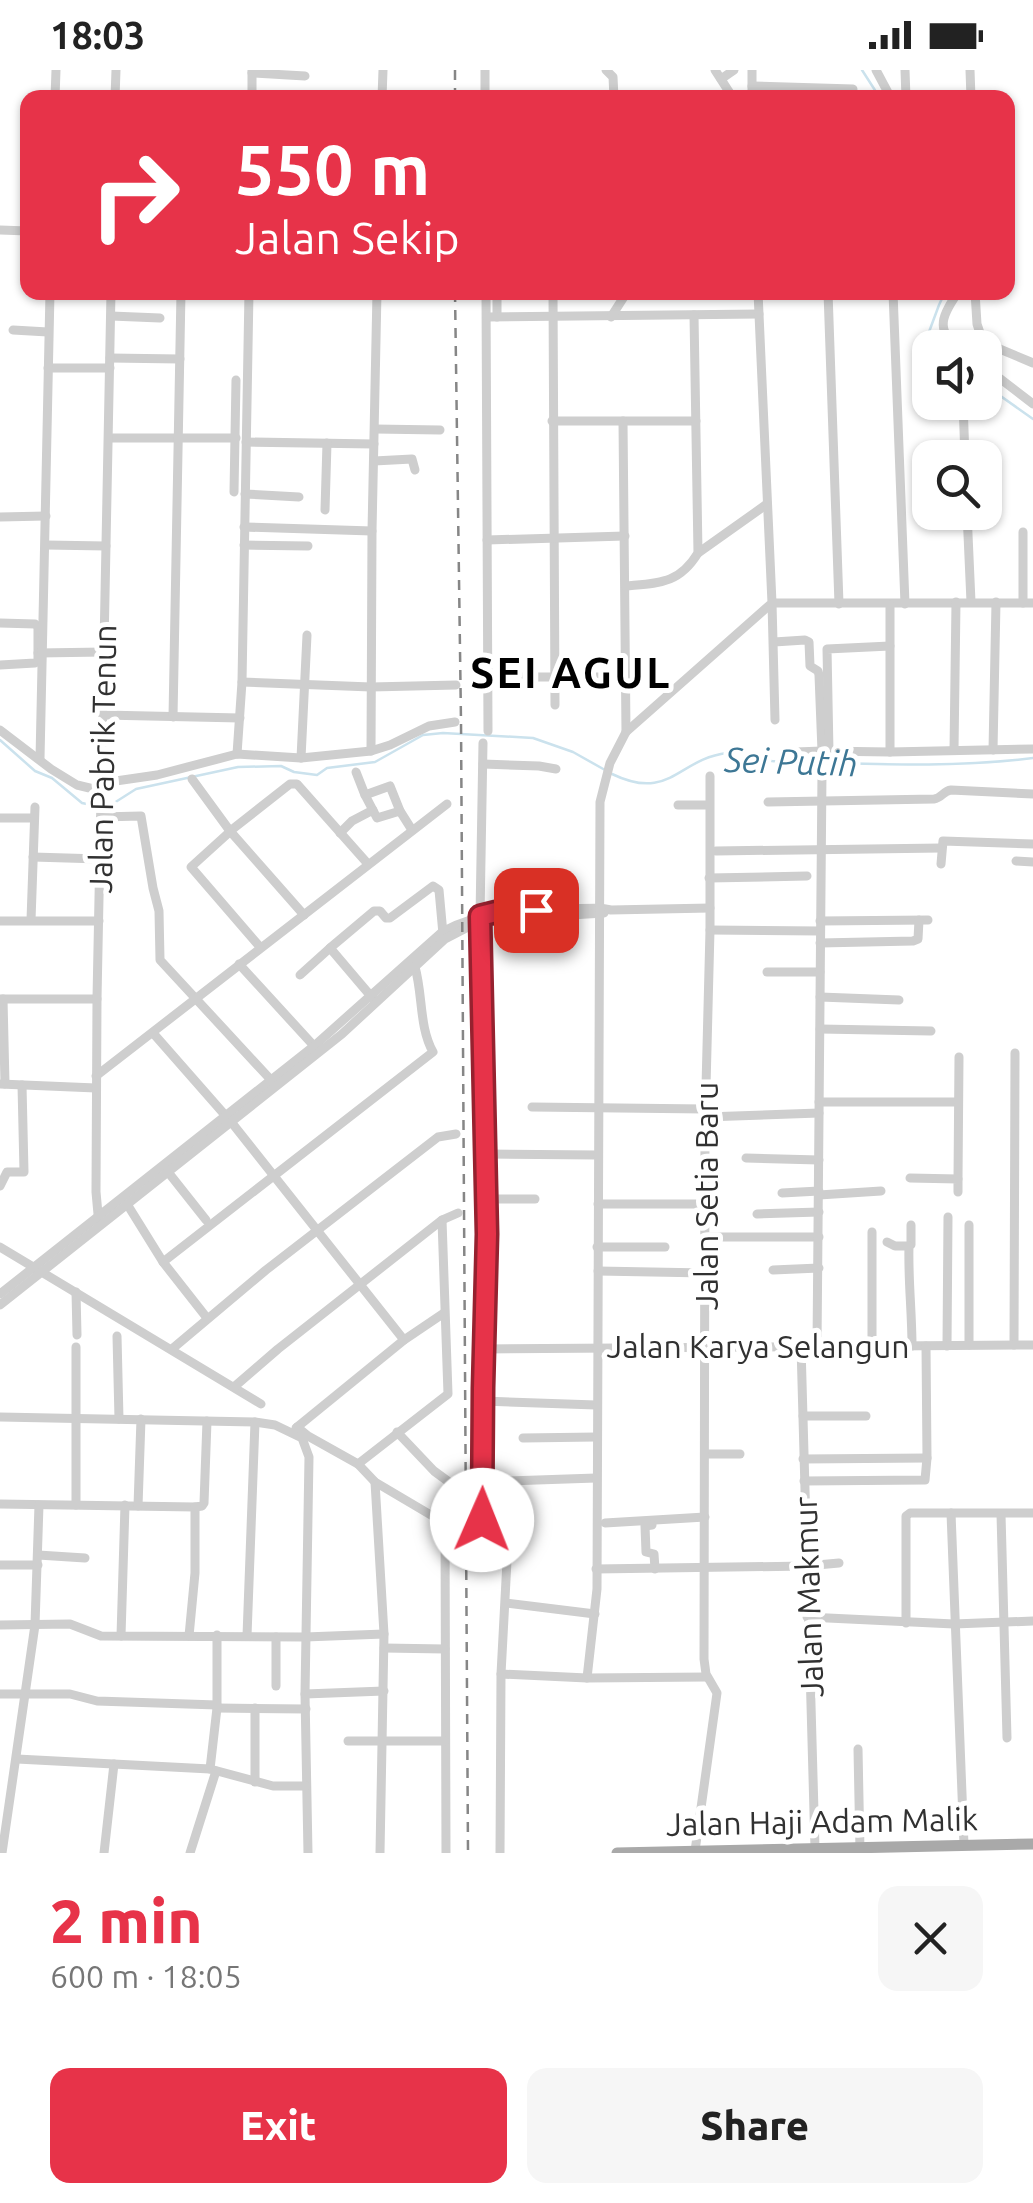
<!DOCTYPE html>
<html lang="en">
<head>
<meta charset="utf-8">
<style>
	:root { --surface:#fff; --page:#f6f6f6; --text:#222; --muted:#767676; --accent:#e73349 }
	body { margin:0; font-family:Ubuntu,sans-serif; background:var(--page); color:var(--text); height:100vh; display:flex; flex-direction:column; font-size:38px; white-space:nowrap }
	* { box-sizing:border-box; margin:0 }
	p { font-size:32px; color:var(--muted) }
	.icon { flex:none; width:55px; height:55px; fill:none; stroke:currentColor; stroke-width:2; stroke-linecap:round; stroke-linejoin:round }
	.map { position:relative; height:1783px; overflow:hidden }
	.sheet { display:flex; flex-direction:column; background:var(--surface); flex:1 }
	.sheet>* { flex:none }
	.hud { position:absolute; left:20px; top:20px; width:995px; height:210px; border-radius:20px; box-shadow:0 2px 8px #0004; background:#e73349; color:#fff; overflow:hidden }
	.tools { position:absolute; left:912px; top:260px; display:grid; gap:20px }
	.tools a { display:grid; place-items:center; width:90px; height:90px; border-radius:20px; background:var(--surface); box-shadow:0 2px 8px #0004; font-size:50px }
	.pin { position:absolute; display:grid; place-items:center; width:85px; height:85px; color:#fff; margin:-42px; border-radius:20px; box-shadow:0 5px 15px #0006 }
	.me { position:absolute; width:110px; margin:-55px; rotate:1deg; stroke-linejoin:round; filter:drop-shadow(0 0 8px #0008) }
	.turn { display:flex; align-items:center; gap:35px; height:210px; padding:0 50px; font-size:45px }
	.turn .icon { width:130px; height:130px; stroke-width:2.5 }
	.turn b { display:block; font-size:70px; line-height:85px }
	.round { display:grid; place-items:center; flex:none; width:105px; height:105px; border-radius:20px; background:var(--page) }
	.overview { display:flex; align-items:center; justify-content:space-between; height:170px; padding:0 50px }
	h1 { font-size:60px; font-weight:800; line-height:75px; color:var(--accent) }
	.button { display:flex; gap:20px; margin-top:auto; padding:20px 50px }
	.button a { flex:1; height:115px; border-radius:20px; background:var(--accent); color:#fff; font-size:40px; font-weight:800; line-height:115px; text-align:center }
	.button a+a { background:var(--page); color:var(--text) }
	.status { display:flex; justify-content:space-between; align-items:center; height:70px; padding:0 50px; background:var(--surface); direction:ltr }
	.status svg { height:28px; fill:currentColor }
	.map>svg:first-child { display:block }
</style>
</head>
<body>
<div class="status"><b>18:03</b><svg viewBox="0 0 49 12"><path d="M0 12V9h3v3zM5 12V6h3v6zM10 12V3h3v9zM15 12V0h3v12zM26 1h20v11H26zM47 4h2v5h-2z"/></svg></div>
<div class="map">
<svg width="1033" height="1783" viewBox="0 0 1033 1783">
	<rect width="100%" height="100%" fill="#fff"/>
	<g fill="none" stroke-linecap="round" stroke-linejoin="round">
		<g stroke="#cbe2ed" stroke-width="2.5">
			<path d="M 862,0 L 880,28"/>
			<path d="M 930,279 L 926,270 L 939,235 L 945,222"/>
			<path d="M 985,315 L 1033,349"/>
			<path d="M 0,670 L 35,701 L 52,708 L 82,733 L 96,736"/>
			<path d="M 612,704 C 670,732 678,689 727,683 C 743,681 756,688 772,691 C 779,692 787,692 795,692 C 874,694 954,698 1033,688"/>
			<path d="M 104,736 L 114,733 L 136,719 L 238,697 L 281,696 L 294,702 L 317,705 L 327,698 L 375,692 L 423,665 L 443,663 L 533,668 L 573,682 L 605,700"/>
		</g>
		<g stroke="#cecece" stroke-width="9">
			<path d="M 606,0 L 613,7 L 614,28"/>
			<path d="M 715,0 L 733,28"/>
			<path d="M 752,0 L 752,28"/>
			<path d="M 876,0 L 891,28"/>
			<path d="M 905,0 L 906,28"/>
			<path d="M 970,0 L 971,28"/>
			<path d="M 252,3 L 305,6"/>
			<path d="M 721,9 L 734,0"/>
			<path d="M 752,16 L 853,19"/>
			<path d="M 55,28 L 56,0"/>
			<path d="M 115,28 L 116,0"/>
			<path d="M 252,28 L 252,0"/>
			<path d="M 382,28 L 383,0"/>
			<path d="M 485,28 L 485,0"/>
			<path d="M 0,160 L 28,161"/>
			<path d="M 486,222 L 488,661"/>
			<path d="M 497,222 L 497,247"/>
			<path d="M 553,222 L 555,635"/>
			<path d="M 828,222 L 839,534"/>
			<path d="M 893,222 L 905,534"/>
			<path d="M 958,222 C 943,245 934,259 958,278"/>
			<path d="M 975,222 L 977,254 L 983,272 L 1033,293"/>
			<path d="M 111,246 L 160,248"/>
			<path d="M 487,247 L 759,244"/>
			<path d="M 611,247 L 627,222"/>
			<path d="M 13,260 L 48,262"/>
			<path d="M 110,288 L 180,289"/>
			<path d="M 985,297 L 1033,334"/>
			<path d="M 48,298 L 110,298"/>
			<path d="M 963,332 L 965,388"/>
			<path d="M 552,351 L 696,351"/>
			<path d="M 623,351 L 626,662"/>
			<path d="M 375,359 L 440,360"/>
			<path d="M 109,368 L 236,368"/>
			<path d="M 246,372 L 374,374"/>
			<path d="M 374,391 L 412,389 L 415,400"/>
			<path d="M 234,422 L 236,310"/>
			<path d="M 245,424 L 299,427"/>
			<path d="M 325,440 L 327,373"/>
			<path d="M 967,442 L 971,532"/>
			<path d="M 0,447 L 46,446"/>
			<path d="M 244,457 L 372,461"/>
			<path d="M 1023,462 L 1023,533"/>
			<path d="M 487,470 L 625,466"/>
			<path d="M 46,475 L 106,476"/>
			<path d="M 244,475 L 308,476"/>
			<path d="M 698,483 L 767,434"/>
			<path d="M 626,516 C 659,513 679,514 698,483 L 694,245"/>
			<path d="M 0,553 L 35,554 L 38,557 L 38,583 L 104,582"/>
			<path d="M 774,572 L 805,570 L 809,572 L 810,596 L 818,601 L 819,605 L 822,681 L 890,682 L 1033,679"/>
			<path d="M 0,595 L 35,593 L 38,591 L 38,583"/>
			<path d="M 489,607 L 625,607"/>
			<path d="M 242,612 L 371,617 L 456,615"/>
			<path d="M 103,645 L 240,648"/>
			<path d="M 173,647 L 181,222"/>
			<path d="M 775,650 L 772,533 L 1033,533"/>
			<path d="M 0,660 L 51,699 L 77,715 L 102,721"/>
			<path d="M 954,680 L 956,532"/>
			<path d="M 993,680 L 996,532"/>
			<path d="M 371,681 L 372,461 L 377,222"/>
			<path d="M 796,682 L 822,681"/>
			<path d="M 829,682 L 827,579 L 890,576"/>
			<path d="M 890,682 L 890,535"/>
			<path d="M 237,684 L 242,612 L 249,222"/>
			<path d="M 301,688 L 307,565"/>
			<path d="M 40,689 L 50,222"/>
			<path d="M 483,694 L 539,696 L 556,699"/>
			<path d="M 356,702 L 365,725 L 377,748 L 400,741"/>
			<path d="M 192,709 L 230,761 L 304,845"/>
			<path d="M 102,713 L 157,705 L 237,684 L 301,688 L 371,681 L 390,675 L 429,656 L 455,652"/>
			<path d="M 365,725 L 390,716 L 400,741 L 412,760"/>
			<path d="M 768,732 L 934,729 C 942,728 943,721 951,720 L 1033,724"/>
			<path d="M 678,735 L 709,735"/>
			<path d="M 101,747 L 141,746 L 153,818 L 159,841 L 160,890 L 271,1010"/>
			<path d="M 0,748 L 34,748"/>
			<path d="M 340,763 L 352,751 L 373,740"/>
			<path d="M 716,781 L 941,778"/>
			<path d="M 33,787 L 100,789"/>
			<path d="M 1016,791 L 1033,792"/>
			<path d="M 941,794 L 943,771 L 1033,774"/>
			<path d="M 709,808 L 807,806"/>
			<path d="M 31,850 L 35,737"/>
			<path d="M 0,851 L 99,851"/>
			<path d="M 820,851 L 928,850"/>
			<path d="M 710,860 L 820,861"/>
			<path d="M 820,873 L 913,871 L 918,869 L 919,850"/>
			<path d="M 260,877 L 191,797 L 234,758 L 290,714 L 297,714 L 368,794"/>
			<path d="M 330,878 L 374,841 L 380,841 L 386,848 L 390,848 L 433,816 L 439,820 L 443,864"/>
			<path d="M 239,894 L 314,976"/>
			<path d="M 767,902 L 820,902"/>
			<path d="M 300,905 L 330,878 L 375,931"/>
			<path d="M 820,927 L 899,930"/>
			<path d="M 0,929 L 97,929"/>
			<path d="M 3,929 L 5,1014"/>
			<path d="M 820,959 L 931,961"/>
			<path d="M 153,963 L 232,1053 L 404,1270"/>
			<path d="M 96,1006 L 447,734"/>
			<path d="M 0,1014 L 96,1018"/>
			<path d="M 819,1032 L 958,1032"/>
			<path d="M 532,1037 L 705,1039"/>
			<path d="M 705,1047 L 819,1043"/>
			<path d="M 487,1084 L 598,1085"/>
			<path d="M 746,1088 L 819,1090"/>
			<path d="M 168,1102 L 206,1150"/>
			<path d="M 910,1108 L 958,1109 L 958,1122"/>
			<path d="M 958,1109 L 959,987"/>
			<path d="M 0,1116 L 7,1102 L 24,1102 L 22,1015"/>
			<path d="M 782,1123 L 819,1121"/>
			<path d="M 819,1125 L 881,1121"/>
			<path d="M 487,1129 L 535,1129"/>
			<path d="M 127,1134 L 163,1192 L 207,1248"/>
			<path d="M 598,1134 L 705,1134"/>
			<path d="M 757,1144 L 819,1142"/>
			<path d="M 442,1150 L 458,1143"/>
			<path d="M 99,1155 L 96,1122 L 97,929 L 111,222"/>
			<path d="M 911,1155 L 911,1175 L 909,1176 C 908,1210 912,1242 912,1276"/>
			<path d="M 705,1167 L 819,1167"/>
			<path d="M 887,1172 L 895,1176 L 909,1176"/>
			<path d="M 0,1177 L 261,1334"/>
			<path d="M 597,1177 L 665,1177"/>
			<path d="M 163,1192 L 433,982 C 419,957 423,925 415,897"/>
			<path d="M 773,1200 L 819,1198"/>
			<path d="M 598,1201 L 706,1203"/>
			<path d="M 76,1222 L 77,1265"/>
			<path d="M 0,1224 L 314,976 L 442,862 C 491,835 546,840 600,838 L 611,840 L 710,838"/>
			<path d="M 0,1235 L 342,964 L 445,869 L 470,856 L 503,849 L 604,843"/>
			<path d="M 117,1266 L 119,1349"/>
			<path d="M 969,1275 L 969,1155"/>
			<path d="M 1014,1275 L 1015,983"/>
			<path d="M 801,1276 L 815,1778"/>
			<path d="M 817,1276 L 822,702"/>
			<path d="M 872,1276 L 872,1162"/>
			<path d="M 947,1276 L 948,1147"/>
			<path d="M 172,1279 L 266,1200 L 438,1067 L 456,1064"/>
			<path d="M 483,1279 L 1033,1275"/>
			<path d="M 234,1317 L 278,1279 L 442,1150 L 448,1324 L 358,1394"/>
			<path d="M 483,1331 L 596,1335"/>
			<path d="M 803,1346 L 866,1346"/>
			<path d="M 0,1347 L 255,1352 L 275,1355 L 302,1368 L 309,1387 L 305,1624 L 308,1783"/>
			<path d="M 297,1357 L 308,1366 L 358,1394 L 375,1412 L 441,1451 L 445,1456 L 446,1783"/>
			<path d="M 296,1358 L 404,1270 L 444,1243"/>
			<path d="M 397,1362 L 434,1401 L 449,1412"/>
			<path d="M 523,1368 L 596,1367"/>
			<path d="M 706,1384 L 740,1384"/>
			<path d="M 803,1389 L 927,1388"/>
			<path d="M 804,1411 L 925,1410 L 927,1388 L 926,1276"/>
			<path d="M 375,1412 L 384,1564 L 380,1783"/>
			<path d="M 483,1412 L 596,1408"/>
			<path d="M 0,1434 L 195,1437"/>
			<path d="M 76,1435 L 76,1277"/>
			<path d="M 138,1436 L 141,1349"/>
			<path d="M 951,1443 L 964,1775"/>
			<path d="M 1001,1444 L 1007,1668"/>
			<path d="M 482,1451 L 483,1318 L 487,1164 L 480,846 L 483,673"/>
			<path d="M 605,1453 L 705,1447"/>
			<path d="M 652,1455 L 645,1456 L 646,1482 L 654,1484 L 655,1499"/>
			<path d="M 38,1485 L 85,1488"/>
			<path d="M 0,1495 L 38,1495"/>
			<path d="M 596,1499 L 806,1496 L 839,1493"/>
			<path d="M 506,1533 L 595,1544"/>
			<path d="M 807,1547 L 954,1554 L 1033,1551"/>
			<path d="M 906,1553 L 906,1446 L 910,1443 L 1033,1443"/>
			<path d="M 0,1555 L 70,1554 L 101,1566 L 305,1567 L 384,1564"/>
			<path d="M 121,1566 L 125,1435"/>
			<path d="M 189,1566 L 195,1503 L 195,1437 L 202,1436 L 204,1433 L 207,1351"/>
			<path d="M 247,1566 L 255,1352"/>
			<path d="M 276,1567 L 276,1616"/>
			<path d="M 384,1578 L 445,1579"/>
			<path d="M 501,1604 L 587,1608 L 707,1607"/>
			<path d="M 587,1608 L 597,1519 L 600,732 L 610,693 L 626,662 L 772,533 L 758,222"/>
			<path d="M 0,1624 L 70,1624 L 97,1631 L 217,1635"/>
			<path d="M 305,1624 L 384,1621"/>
			<path d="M 217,1638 L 306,1639"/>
			<path d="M 255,1638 L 255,1712"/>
			<path d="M 348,1671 L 445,1671"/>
			<path d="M 858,1679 L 860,1781"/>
			<path d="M 17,1689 L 210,1699 L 273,1716 L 306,1716"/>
			<path d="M 210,1699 L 217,1638 L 217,1565"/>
			<path d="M 695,1781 L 717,1623 L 706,1604 L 704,1589 L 705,1056 L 710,860 L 710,706"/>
			<path d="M 2,1783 L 35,1555 L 39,1435"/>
			<path d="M 104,1783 L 114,1694"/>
			<path d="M 190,1783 L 216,1701"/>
			<path d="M 500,1783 L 501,1604 L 507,1491"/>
		</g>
		<path stroke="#a9a9a9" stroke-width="11" d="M 617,1783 L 1033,1774"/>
		<g stroke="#868686" stroke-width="2.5" stroke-dasharray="10 8" stroke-linecap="butt">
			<path d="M 455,28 L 455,0"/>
			<path d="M 455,222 L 461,651 L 468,1783"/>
		</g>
	</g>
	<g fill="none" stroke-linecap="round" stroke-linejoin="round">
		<defs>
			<path id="route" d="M 482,1450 L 483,1318 L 487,1164 L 480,846 L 496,842 L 536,840"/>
		</defs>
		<use href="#route" stroke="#96212f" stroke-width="25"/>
		<use href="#route" stroke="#e73349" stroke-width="18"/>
	</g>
	<g text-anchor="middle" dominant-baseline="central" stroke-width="10" stroke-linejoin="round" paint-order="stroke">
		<g font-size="32" fill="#313131" stroke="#fff">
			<text transform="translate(102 689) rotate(-89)">Jalan Pabrik Tenun</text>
			<text transform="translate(706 1126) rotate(-90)">Jalan Setia Baru</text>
			<text x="758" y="1276">Jalan Karya Selangun</text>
			<text transform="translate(808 1527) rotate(-92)">Jalan Makmur</text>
			<text transform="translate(822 1751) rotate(-1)">Jalan Haji Adam Malik</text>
		</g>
		<g font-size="35" font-style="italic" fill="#3d7795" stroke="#fff">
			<text transform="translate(791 691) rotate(2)">Sei Putih</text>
		</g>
		<g font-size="42" font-weight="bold" letter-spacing="2.5" fill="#000" stroke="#fff">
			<text x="571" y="602">SEI AGUL</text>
		</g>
	</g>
</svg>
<div class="tools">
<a><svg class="icon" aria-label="sound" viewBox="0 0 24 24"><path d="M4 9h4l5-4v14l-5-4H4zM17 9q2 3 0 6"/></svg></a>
<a><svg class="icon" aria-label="search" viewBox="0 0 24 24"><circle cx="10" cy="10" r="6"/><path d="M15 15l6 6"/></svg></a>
</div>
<div class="pin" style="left:536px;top:840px;background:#d93025"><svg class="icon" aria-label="arrive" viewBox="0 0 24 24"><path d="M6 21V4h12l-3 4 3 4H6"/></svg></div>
<svg class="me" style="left:482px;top:1450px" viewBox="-20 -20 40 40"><circle r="19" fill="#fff"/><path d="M0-13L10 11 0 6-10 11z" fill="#e73349"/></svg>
<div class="hud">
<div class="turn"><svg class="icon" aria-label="right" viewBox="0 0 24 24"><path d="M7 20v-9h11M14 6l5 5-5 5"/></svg><div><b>550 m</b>Jalan Sekip</div></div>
</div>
</div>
<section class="sheet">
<div class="overview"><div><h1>2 min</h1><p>600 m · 18:05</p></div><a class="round"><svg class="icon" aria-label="close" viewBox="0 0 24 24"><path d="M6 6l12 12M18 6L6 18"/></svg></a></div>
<div class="button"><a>Exit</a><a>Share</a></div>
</section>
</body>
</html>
